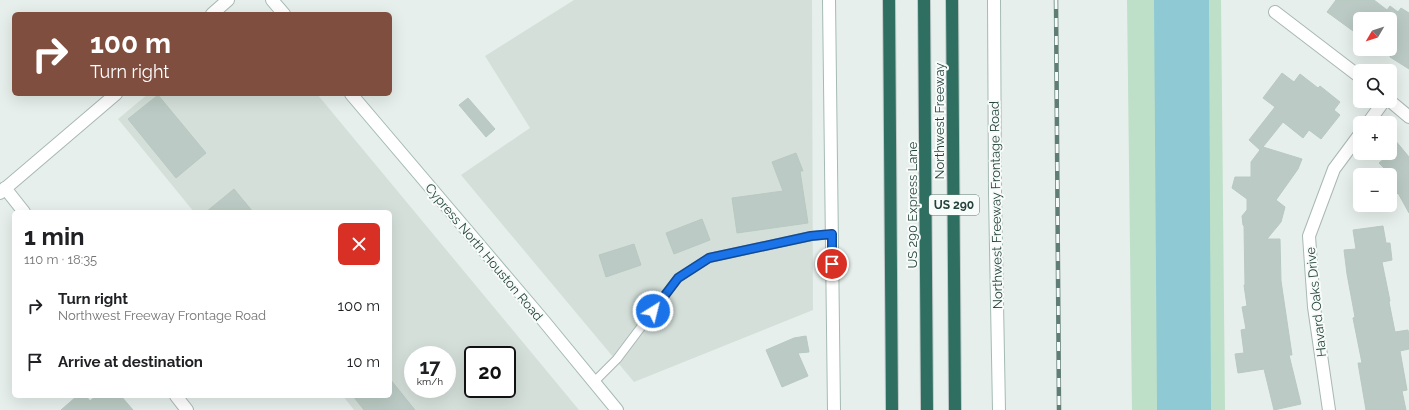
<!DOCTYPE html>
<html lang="en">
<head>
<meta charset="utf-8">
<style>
	:root { --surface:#fff; --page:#f6f6f6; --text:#202124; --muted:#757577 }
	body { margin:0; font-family:Raleway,sans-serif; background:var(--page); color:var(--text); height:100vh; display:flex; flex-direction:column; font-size:15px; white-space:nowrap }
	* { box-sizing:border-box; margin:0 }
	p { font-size:13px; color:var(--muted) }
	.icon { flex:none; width:22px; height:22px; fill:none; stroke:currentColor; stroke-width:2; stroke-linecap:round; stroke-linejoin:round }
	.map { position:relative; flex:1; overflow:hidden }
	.panel { position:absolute; left:12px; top:210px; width:380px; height:188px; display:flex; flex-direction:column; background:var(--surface); border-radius:6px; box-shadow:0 4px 16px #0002 }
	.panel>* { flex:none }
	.banner { position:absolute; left:12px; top:12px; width:380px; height:84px; border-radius:6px; box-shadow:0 4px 16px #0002; background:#7f4e3f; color:#fff; overflow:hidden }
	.needle { width:26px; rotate:231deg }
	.controls { position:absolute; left:1353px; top:12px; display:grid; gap:8px }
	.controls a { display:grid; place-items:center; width:44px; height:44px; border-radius:6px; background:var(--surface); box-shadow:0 4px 16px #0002; font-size:20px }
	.speed { position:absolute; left:404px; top:346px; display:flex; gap:8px; font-size:20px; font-weight:700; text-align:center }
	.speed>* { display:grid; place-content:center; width:52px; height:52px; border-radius:50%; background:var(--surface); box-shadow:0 4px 16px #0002; line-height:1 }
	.speed small { font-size:10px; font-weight:400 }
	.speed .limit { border:2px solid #111; border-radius:6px; background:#fff; color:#111 }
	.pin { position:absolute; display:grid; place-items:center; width:34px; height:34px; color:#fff; margin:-17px; border:2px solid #fff; border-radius:50%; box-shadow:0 1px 4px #0007 }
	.me { position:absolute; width:44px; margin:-22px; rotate:36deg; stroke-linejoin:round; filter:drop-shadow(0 0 3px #0008) }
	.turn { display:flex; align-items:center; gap:14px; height:84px; padding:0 12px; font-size:18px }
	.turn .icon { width:52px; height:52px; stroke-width:2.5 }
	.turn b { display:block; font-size:28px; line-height:34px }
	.round { display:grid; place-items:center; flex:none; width:42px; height:42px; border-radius:6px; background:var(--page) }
	.headline { display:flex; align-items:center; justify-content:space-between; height:68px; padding:0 12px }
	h1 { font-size:24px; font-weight:700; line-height:30px }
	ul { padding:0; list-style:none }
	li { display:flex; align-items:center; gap:12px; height:56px; padding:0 12px }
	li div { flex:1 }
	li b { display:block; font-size:15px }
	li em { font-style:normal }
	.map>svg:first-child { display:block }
</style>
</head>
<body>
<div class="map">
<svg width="1409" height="410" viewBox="0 0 1409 410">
	<rect width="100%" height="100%" fill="#e6efeb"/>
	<g fill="#d4dfda" fill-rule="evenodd">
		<path d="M 574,0 L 812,0 L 813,310 L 634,382 L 461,175 L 530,128 L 485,56 Z"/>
		<path d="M 148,94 L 317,94 L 579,410 L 354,410 L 343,396 L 390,396 L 390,212 L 194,212 L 118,119 ZM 413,355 L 447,355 L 447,389 L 413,389 ZM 473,355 L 507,355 L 507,389 L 473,389 Z"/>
	</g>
	<path fill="#bfe0c8" d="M 1127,0 L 1221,0 L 1225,410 L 1132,410 Z"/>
	<path fill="#8ec9d4" d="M 1154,0 L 1209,0 L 1211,410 L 1157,410 Z"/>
	<g fill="#bbcac4" stroke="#b8c9c2">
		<path d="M 1336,0 L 1374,0 L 1387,10 L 1390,6 L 1398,12 L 1401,8 L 1409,13 L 1409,69 L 1390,57 L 1390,19 L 1360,19 L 1360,36 L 1327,12 Z"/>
		<path d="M 1282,73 L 1294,82 L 1300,74 L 1318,88 L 1320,86 L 1340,102 L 1334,110 L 1340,115 L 1321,139 L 1309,130 L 1303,138 L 1283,122 L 1263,147 L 1302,159 L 1298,169 L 1276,200 L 1285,207 L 1281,222 L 1267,239 L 1280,239 L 1281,281 L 1292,355 L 1289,355 L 1301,404 L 1274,410 L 1264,369 L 1238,373 L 1235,354 L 1244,353 L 1241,330 L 1246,329 L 1242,307 L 1247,306 L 1244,285 L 1245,285 L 1244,226 L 1243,225 L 1242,216 L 1247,210 L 1247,199 L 1232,188 L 1235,177 L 1251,177 L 1251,162 L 1260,150 L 1249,140 L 1275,107 L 1263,98 Z"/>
		<path d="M 158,95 L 206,153 L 176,178 L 128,119 Z"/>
		<path d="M 468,98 L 495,129 L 486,137 L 459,105 Z"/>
		<path d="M 1390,134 L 1409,157 L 1409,213 L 1398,193 L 1395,196 L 1390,190 L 1390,175 L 1377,175 L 1385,169 L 1379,163 L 1390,154 Z"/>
		<path d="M 796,153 L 803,171 L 800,171 L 808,223 L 737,233 L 732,198 L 783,191 L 772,162 Z"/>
		<path d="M 234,189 L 253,212 L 206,212 Z"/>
		<path d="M 702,219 L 710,240 L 674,254 L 666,233 Z"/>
		<path d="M 1383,226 L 1386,243 L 1390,243 L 1392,260 L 1382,262 L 1390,301 L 1389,302 L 1395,332 L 1408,330 L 1409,336 L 1409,349 L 1400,351 L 1407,390 L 1402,391 L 1406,410 L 1366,410 L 1358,363 L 1362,363 L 1353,318 L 1355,317 L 1347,274 L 1344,250 L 1356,249 L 1353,230 Z"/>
		<path d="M 634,244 L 641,265 L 606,277 L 599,255 Z"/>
		<path d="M 806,336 L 809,352 L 798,353 L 808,376 L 782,387 L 766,350 L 794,338 Z"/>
		<path d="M 390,379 L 415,410 L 364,410 L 353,396 L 390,396 Z"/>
		<path d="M 77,396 L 86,396 L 90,401 L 96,396 L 121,396 L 133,410 L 61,410 Z"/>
	</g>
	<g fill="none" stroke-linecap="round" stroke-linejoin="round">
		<defs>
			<path id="lane" d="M 594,382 L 617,359 L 678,278 L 709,258 L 811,236 L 832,234"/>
			<g id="street">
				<path d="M 1275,12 L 1360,77"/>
				<path d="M 212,14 L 228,0"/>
				<path d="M 1390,101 L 1409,117"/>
				<path d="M 1368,123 L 1384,101"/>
				<path d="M 5,188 L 24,212"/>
				<path d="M 0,193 L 116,94"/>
				<path d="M 176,396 L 187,410"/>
				<path d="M 1329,410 L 1314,307 L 1309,236 L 1334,169 L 1360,134"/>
			</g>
			<g id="secondary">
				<path d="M 272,0 L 284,14"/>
				<path d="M 829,0 L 834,410"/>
				<path d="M 994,0 L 995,194 L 999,410"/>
				<path d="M 351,94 L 543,320 L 617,410"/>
			</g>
			<g id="highway">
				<path d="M 889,0 L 892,410"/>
				<path d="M 924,0 L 927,410"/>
				<path d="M 952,0 L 955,410"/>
			</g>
		</defs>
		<use href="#lane" stroke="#a8b8b2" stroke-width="10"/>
		<use href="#street" stroke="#a8b8b2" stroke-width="14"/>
		<use href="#secondary" stroke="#a4bbb3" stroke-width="14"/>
		<use href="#highway" stroke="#c2cac8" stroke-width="14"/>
		<use href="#lane" stroke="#fff" stroke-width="8"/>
		<use href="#street" stroke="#fff" stroke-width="12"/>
		<use href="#secondary" stroke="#fff" stroke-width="12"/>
		<use href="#highway" stroke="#2f6f62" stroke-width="12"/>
		<defs>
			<path id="rail" d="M 1056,0 L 1059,410"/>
		</defs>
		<use href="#rail" stroke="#5f7d75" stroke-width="4.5"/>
		<use href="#rail" stroke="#f7fbf9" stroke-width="3" stroke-dasharray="9" stroke-linecap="butt"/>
	</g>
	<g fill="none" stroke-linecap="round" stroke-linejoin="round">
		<defs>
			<path id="route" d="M 653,311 L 678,278 L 709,258 L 811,236 L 832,234 L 832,264"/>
		</defs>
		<use href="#route" stroke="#114b97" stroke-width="10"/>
		<use href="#route" stroke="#1a73e8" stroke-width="7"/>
	</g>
	<g text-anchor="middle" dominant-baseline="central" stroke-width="4" stroke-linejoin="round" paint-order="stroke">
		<rect fill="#f7fbf9" stroke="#637a73" stroke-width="1" x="929" y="195" width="50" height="20" rx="3"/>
		<g font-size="12" font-weight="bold" fill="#24423a">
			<text x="954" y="205">US 290</text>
		</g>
		<g font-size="13" fill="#24423a" stroke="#f7fbf9">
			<text transform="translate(939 121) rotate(-90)">Northwest Freeway</text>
			<text transform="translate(912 205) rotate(-90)">US 290 Express Lane</text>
			<text transform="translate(996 205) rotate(-91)">Northwest Freeway Frontage Road</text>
			<text transform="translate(484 252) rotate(50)">Cypress North Houston Road</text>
			<text transform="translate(1316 302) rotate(-96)">Havard Oaks Drive</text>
		</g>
	</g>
</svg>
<div class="controls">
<a><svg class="needle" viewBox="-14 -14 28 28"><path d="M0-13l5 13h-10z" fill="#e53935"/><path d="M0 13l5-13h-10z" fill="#757577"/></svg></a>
<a><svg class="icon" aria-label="search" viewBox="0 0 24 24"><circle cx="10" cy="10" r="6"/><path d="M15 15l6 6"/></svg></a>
<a>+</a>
<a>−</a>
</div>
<div class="speed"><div>17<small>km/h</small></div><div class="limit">20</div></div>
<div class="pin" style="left:832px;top:264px;background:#d93025"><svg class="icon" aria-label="arrive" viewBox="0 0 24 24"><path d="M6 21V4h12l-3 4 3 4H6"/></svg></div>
<svg class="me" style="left:653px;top:311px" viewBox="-20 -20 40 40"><circle r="17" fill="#1a73e8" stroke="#fff" stroke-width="3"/><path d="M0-11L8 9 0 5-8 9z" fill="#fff"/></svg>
<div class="banner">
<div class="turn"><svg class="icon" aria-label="right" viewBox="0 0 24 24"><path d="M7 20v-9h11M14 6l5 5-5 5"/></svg><div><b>100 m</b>Turn right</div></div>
</div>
<section class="panel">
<div class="headline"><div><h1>1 min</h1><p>110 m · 18:35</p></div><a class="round" style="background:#d93025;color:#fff"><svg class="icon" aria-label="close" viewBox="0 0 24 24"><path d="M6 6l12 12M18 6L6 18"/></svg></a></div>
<ul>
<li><svg class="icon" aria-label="right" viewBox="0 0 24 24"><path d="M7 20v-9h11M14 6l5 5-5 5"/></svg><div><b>Turn right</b><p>Northwest Freeway Frontage Road</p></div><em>100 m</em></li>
<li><svg class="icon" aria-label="arrive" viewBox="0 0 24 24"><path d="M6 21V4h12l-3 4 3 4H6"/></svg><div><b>Arrive at destination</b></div><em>10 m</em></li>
</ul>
</section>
</div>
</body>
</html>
